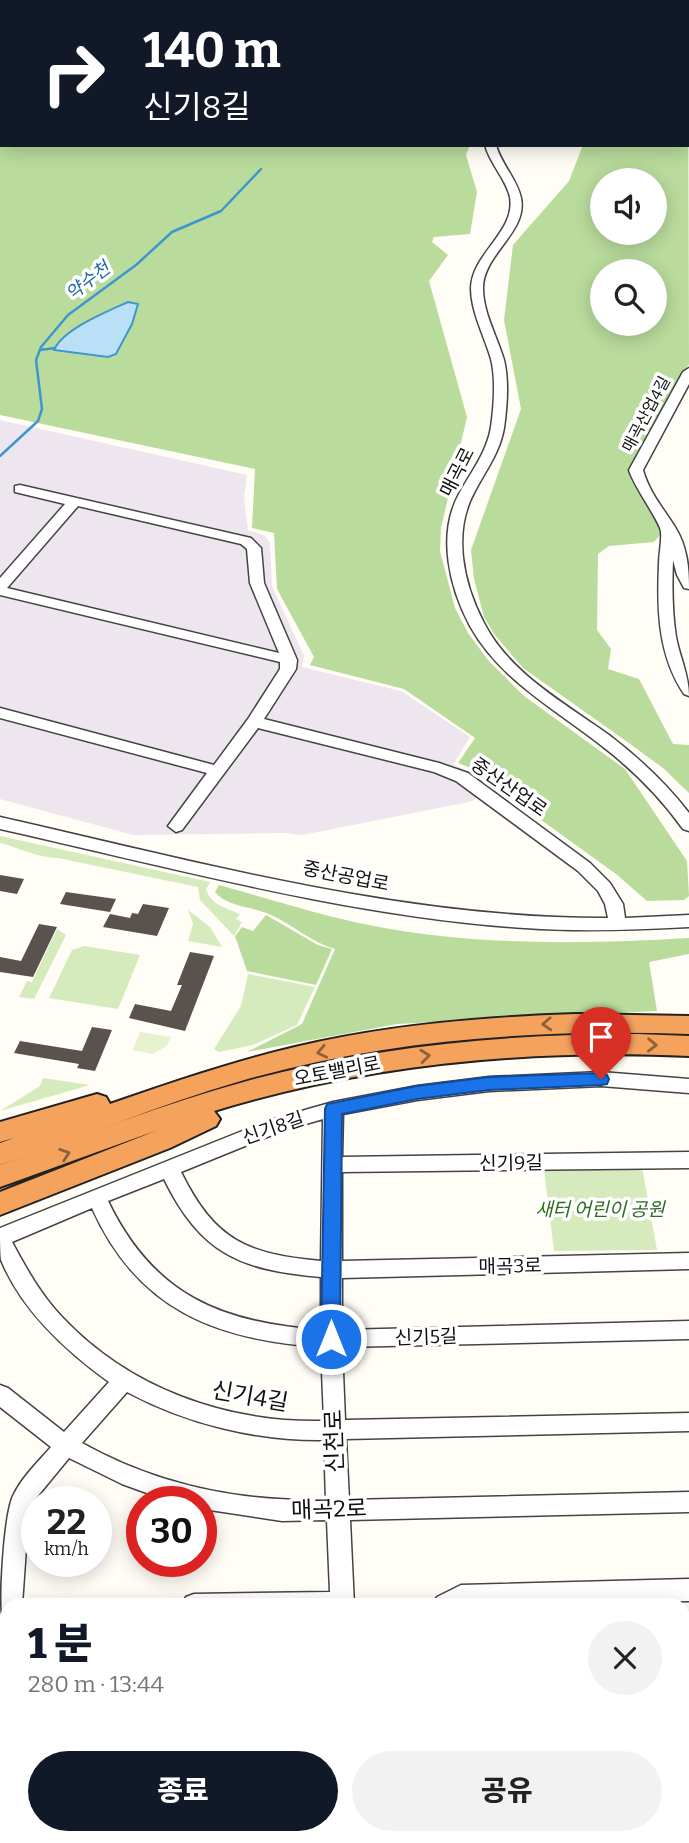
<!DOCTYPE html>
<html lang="ko">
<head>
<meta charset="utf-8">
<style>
	:root { --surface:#fff; --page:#f2f2f2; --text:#222; --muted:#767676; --accent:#111827 }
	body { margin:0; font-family:Bitter,"Noto Sans KR",serif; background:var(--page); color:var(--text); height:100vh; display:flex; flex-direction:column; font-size:26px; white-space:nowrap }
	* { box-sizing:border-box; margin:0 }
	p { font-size:23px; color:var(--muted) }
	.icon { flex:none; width:38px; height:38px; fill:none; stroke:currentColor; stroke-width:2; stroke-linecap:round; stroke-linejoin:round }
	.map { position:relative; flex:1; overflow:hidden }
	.side { position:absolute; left:0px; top:1598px; width:690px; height:247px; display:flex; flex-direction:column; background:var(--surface); border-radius:21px 21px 0 0; box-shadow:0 4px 18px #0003 }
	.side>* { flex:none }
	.hud { position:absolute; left:0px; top:0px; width:690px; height:147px; box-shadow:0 4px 18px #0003; background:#111827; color:#fff; overflow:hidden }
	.buttons { position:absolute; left:590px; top:168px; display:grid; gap:14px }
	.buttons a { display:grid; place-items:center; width:77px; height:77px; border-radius:50%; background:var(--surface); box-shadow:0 4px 18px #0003; font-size:35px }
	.speed { position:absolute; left:21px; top:1486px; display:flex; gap:14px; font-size:35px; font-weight:700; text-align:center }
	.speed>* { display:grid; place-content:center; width:91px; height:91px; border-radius:50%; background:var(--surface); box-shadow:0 4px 18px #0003; line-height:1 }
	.speed small { font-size:18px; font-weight:400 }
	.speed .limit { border:10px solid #d22; background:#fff; color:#111 }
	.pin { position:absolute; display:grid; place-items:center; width:60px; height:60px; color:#fff; margin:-72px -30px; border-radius:50% 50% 50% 0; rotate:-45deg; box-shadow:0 0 7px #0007 }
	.pin .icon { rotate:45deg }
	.me { position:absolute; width:77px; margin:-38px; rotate:0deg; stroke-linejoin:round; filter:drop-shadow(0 0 5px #0008) }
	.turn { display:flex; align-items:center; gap:24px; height:147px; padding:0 28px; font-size:32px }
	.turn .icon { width:91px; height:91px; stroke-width:2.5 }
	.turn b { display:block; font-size:49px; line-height:60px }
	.round { display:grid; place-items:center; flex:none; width:74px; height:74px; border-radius:37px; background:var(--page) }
	.headline { display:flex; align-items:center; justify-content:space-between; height:119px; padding:0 28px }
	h1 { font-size:42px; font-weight:800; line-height:52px; color:var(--accent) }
	.action { display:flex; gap:14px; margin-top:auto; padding:14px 28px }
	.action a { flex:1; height:80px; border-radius:42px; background:var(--accent); color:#fff; font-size:28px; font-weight:800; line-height:80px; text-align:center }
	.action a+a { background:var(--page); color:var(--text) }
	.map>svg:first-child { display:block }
</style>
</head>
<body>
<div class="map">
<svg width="689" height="1843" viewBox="0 0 689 1843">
	<rect width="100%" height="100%" fill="#fffdf5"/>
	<path fill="#eee6ef" d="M 0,420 L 247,475 L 244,498 L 248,530 L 264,535 L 270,543 L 272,586 L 304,656 L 302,667 L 401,691 L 470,737 L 453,765 L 469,771 L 495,790 L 469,802 L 302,835 L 285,833 L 133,835 L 0,799 Z"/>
	<g fill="#d5ebbd">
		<path d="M 0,836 L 210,882 L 206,889 C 210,904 226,908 240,914 L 236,919 L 242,922 L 234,936 L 200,900 L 198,887 L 58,858 C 38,858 20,848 0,843 Z"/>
		<path d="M 188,910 L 210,927 L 222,947 L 188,941 L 193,924 Z"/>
		<path d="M 57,929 L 66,935 L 34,999 L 19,997 L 27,981 L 32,982 Z"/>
		<path d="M 84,946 L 140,955 L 118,1009 L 49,998 L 72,950 Z"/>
		<path d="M 248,974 L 315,987 L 297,1025 L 253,1045 L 219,1052 L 214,1049 L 241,1006 Z"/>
		<path d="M 43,1078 L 90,1085 L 0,1111 L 40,1086 Z"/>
		<path d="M 642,1167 L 657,1250 L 554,1251 L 544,1169 Z"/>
		<path d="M 683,1717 L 689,1717 L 689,1843 L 623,1843 L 622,1838 L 682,1838 Z"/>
	</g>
	<g fill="#b9dc9c" fill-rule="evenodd">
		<path d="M 0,0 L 492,0 L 2,2 L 2,145 L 470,145 L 466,155 L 477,192 L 470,234 L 434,237 L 432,242 L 448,255 L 429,281 L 467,417 L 441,528 L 440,551 L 455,608 L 468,633 L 488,660 L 524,696 L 625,769 L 687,861 L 689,896 L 684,900 L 647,901 L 616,874 L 468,767 L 458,763 L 475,738 L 404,689 L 310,665 L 314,657 L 277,589 L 274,533 L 252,528 L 255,469 L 0,415 Z"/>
		<path d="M 688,37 L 689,364 C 670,394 657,426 638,456 L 663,532 L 654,542 L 609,546 L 598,554 L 597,630 L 611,649 L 608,669 L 639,679 L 673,744 L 689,745 L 689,793 L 663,768 L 626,741 L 523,668 L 494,634 L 484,617 L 474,579 L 471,550 L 521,409 L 504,320 L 513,245 L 569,181 L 583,145 L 688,145 ZM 602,180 L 654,180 L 654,233 L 602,233 ZM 602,271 L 654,271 L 654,324 L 602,324 Z"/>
		<path d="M 219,885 C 270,899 322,916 374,926 C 473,946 589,944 689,938 L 689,954 L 649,962 L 657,1011 L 397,1024 L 247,1052 L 302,1024 L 335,949 C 311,942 293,925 271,915 C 253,906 228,908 215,892 Z"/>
		<path d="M 266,915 L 318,945 L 332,949 L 316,985 L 247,971 L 235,936 L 242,927 L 253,931 Z"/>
	</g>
	<path fill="#e6f2cf" d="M 140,1032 L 171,1037 L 167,1046 L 152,1054 L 133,1050 Z"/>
	<path fill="#b9e0f7" stroke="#3f96cf" stroke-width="2" d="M 128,302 L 138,304 L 132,324 L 116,354 L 108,357 L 54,350 C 63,329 108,311 128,302 Z"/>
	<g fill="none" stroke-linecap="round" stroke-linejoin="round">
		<g stroke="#3f96cf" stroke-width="2.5">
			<path d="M 40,350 L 55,348"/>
			<path d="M 0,456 L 38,421 L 42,409 L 36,360 L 41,347 L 68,315 L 136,265 L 172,232 L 221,211 L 261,169"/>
		</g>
	</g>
	<g fill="#5a524d">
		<path d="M 0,875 L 24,879 L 17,894 L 0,891 Z"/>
		<path d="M 66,892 L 116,899 L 110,912 L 60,904 Z"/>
		<path d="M 143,904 L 169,908 L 157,936 L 103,927 L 110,914 L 130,918 L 132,913 L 138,914 Z"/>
		<path d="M 39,924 L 57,927 L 33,977 L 0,972 L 0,957 L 21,961 Z"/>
		<path d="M 190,952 L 214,956 L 185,1031 L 129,1018 L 135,1004 L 171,1011 L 182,985 L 177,985 Z"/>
		<path d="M 92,1027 L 112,1030 L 95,1071 L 77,1068 L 79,1064 L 14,1053 L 20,1041 L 82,1051 Z"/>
	</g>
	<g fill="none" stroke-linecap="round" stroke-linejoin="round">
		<defs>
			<g id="minor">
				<path d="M 543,0 L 553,0 L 554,2 L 544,2 Z"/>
				<path d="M 619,0 L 629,0 L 630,2 L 620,2 Z"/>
				<rect x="688" y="20" width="1" height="6"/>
				<path d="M 485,145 L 496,145 C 501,164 517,179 521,198 C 528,232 483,254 483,288 C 483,313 497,336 504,360 C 509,380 507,407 504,428 C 500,452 486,470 475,491 C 452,532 463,583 484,623 C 510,674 565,703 609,735 C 639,758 666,783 689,813 L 689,831 L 683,829 C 660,797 633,770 602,746 C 555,709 500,680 470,626 C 449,587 437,534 459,494 C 471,472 487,452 491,427 C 494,406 496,379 491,359 C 484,335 471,312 471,288 C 472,253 516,232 510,197 C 506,179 490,164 485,145 Z"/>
				<path d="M 689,368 L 689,384 L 643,470 C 649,492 663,508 675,527 C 687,546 689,567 689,589 L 684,588 L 677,575 L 673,560 C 672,585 672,612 676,637 C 680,658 689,675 689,696 L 684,694 C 658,655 657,610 659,564 C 659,553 662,542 661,532 C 661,523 634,487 629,470 L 683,372 Z"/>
				<path d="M 20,485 L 251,538 L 261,548 L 264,583 L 297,660 L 296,669 L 264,719 L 439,763 L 468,773 L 590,863 L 610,883 L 623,904 L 625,918 L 689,915 L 689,927 C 634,930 580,932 525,928 C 352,917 169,867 0,829 L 0,817 C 199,862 403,919 608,918 L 605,904 L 598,891 L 578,871 L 456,781 L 434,772 L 258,728 L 182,830 L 176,832 L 168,826 L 207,773 L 0,718 L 0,708 L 214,765 L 248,719 L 280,669 L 280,662 L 0,595 L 0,578 L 65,504 L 15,492 L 15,486 ZM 78,506 L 241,544 L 247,549 L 250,583 L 279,653 L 7,588 Z"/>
				<path d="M 601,1072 L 689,1079 L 689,1093 L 601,1086 L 489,1091 L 417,1100 L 343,1114 L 342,1157 L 689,1152 L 689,1168 L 342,1172 L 342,1261 L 689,1253 L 689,1269 L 342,1278 L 342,1330 L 689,1321 L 689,1339 L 342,1347 L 345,1420 L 689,1413 L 689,1431 L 346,1439 L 349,1500 L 689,1492 L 689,1512 L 350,1520 L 354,1605 L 182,1605 L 186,1597 L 194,1594 L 330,1592 L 327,1520 L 282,1521 L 203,1509 L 201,1502 L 166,1500 L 122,1484 L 69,1458 L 32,1503 L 28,1520 L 22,1605 L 7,1605 L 7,1615 L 2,1613 C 0,1594 4,1511 14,1494 C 23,1476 38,1462 51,1447 L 0,1407 L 0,1385 L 8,1388 L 64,1432 L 109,1382 C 66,1351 22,1311 1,1260 C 0,1251 0,1238 0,1228 L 270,1120 L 333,1102 L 417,1086 L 489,1077 ZM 323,1119 L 321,1261 C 247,1254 215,1241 181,1172 L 282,1131 ZM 164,1179 C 201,1254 240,1270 321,1277 L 321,1330 C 221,1323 153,1295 108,1201 ZM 92,1208 C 137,1309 215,1340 321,1347 L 324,1421 C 226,1423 130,1389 62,1317 C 41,1295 26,1268 12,1242 ZM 127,1392 C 187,1424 256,1441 324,1440 L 326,1500 C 240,1502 157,1485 82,1443 Z"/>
				<path d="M 689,1579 L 689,1601 L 433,1605 L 437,1597 L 461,1585 Z"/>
				<path d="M 339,1838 L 364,1838 L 365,1843 L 339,1843 Z"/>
				<path d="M 447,1838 L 472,1838 L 473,1843 L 447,1843 Z"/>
				<path d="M 600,1838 L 625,1838 L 626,1843 L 600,1843 Z"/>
			</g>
			<g id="highway">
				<path d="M 576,1014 L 689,1016 L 689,1034 C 538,1029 387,1039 241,1081 C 159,1104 81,1139 0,1165 L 0,1143 L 14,1138 L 0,1142 L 0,1122 L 97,1094 L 106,1097 L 110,1104 C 171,1083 232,1062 295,1047 C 387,1025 482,1017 576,1014 Z"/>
				<path d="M 638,1034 L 689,1036 L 689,1056 C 529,1049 368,1064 214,1111 L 220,1119 L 216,1126 L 170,1148 L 0,1215 L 0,1192 L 158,1130 L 0,1187 L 0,1165 C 82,1136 163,1104 247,1081 C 375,1046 506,1034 638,1034 Z"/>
			</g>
		</defs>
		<use href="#minor" stroke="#444" stroke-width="3"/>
		<use href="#highway" stroke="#222" stroke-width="4"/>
		<use href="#minor" fill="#fff" fill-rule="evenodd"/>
		<use href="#highway" fill="#f5a25d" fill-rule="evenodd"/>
	</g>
	<defs><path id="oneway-chevron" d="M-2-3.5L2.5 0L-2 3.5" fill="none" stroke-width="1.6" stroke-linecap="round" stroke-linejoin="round" transform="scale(1.75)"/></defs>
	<g stroke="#8e613b">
		<use href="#oneway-chevron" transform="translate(547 1024) rotate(177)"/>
		<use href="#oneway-chevron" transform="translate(652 1045) rotate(1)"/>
		<use href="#oneway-chevron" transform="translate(322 1052) rotate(168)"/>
		<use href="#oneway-chevron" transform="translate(425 1056) rotate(-6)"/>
		<use href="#oneway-chevron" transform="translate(65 1154) rotate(-19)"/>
	</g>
	<path fill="#1a73e8" stroke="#114b97" stroke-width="2" d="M 601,1073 L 607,1075 L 609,1079 L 607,1084 L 601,1085 L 489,1090 L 417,1099 L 342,1114 L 340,1339 L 338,1345 L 331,1347 L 324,1345 L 321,1339 L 325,1109 L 327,1104 L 417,1086 L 489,1077 Z"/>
	<g text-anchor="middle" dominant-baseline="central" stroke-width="7" stroke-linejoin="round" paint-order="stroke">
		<g font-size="16" fill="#111" stroke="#fff">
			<text transform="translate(646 414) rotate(-62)">매곡산업4길</text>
		</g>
		<g font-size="18" font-style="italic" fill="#1768a6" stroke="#fff">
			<text transform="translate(88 281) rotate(-38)">약수천</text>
		</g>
		<g font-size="19" fill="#111" stroke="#fff">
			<text transform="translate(457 472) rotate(-63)">매곡로</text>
			<text transform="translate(509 787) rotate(35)">중산산업로</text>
			<text transform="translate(346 876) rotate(11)">중산공업로</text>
			<text transform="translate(337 1071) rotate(-11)">오토밸리로</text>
			<text transform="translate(273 1128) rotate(-19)">신기8길</text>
			<text transform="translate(511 1163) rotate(-1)">신기9길</text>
			<text transform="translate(510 1266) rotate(-1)">매곡3로</text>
			<text transform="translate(426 1337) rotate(-2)">신기5길</text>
		</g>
		<g font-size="19" font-style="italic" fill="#2f6b1f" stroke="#fff">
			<text x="600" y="1209">새터 어린이 공원</text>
		</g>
		<g font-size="23" fill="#111" stroke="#fff">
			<text transform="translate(250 1396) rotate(10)">신기4길</text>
			<text transform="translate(334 1441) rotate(-92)">신천로</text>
			<text transform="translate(329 1509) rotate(-2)">매곡2로</text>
		</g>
	</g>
</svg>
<div class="buttons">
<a><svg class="icon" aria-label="sound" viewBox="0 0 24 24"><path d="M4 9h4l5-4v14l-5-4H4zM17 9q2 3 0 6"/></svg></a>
<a><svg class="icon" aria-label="search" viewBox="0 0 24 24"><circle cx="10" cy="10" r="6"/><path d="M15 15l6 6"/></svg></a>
</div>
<div class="speed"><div>22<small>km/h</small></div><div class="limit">30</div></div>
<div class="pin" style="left:601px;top:1079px;background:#d93025"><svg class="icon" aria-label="arrive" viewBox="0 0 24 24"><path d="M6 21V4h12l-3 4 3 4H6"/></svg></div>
<svg class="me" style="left:331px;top:1339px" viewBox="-20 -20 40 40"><circle r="17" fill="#1a73e8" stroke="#fff" stroke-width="3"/><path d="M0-11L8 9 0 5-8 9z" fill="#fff"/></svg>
<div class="hud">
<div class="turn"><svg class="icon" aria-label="right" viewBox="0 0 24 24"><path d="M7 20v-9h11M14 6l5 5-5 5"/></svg><div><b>140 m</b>신기8길</div></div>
</div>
<section class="side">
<div class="headline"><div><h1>1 분</h1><p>280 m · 13:44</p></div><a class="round"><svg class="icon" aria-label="close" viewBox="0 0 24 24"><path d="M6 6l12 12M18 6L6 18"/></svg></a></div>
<div class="action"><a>종료</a><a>공유</a></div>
</section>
</div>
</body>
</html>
